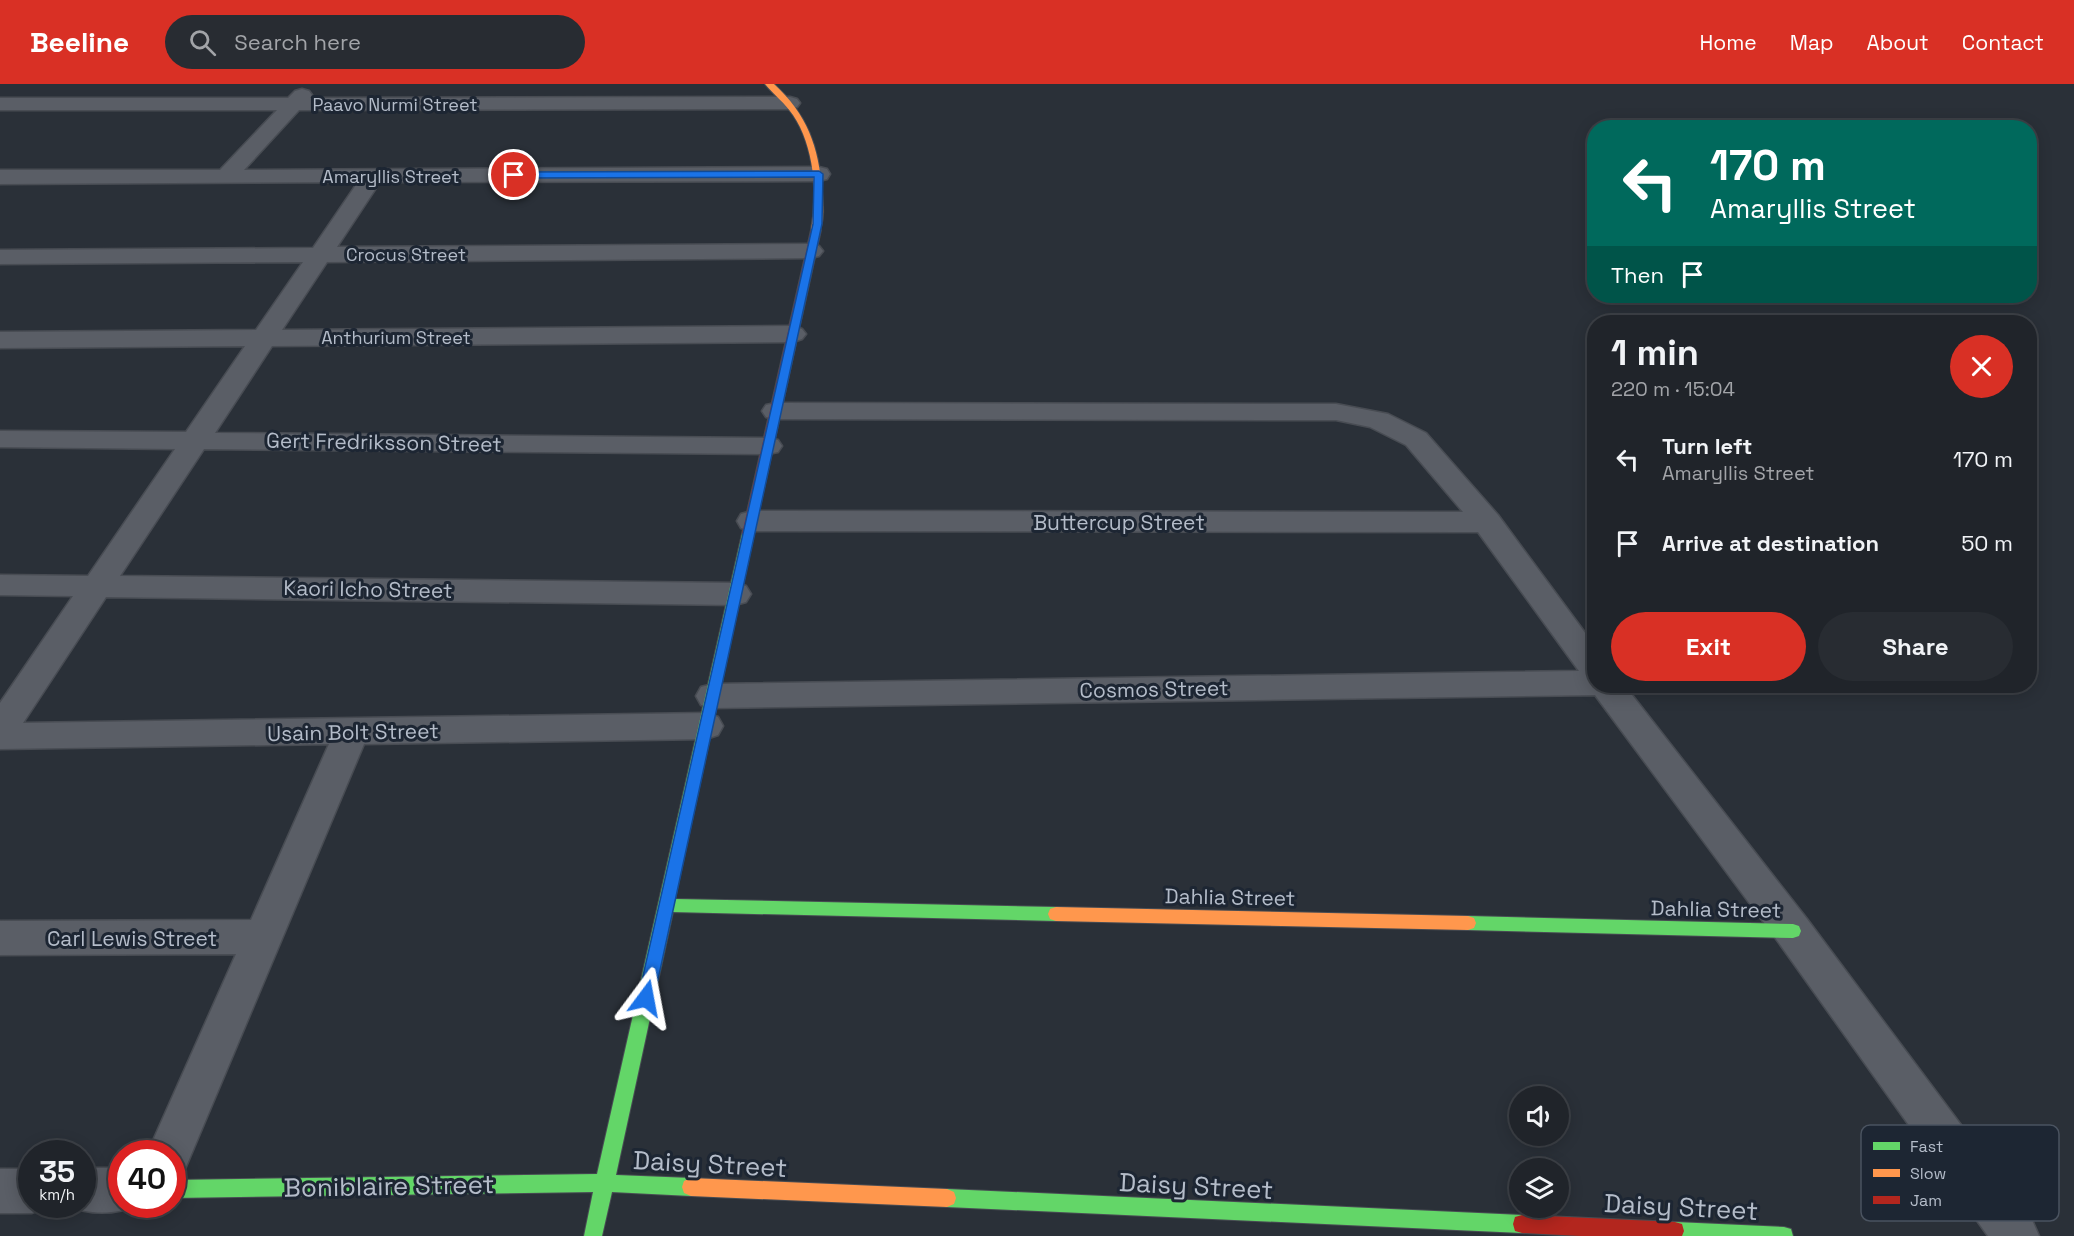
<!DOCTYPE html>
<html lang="en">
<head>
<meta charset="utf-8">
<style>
	:root { --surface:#20242a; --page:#282c32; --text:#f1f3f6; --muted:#a2a4a8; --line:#3d4147; --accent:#d93025 }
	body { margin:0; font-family:"Space Grotesk",sans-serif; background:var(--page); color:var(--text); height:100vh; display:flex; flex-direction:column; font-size:22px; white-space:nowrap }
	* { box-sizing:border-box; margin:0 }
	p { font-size:20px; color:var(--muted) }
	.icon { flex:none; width:33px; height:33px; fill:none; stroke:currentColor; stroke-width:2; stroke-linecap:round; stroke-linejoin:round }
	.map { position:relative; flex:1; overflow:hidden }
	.panel { position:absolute; left:1587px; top:231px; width:450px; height:378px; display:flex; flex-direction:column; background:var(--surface); border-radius:24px; box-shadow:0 3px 15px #0003,0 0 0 2px var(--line) }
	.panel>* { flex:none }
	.top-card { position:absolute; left:1587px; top:36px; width:450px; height:183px; border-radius:24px; box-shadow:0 3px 15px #0003,0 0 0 2px var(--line); background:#00695c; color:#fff; overflow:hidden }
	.buttons { position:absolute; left:1509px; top:1002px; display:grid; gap:12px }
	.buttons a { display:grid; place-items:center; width:60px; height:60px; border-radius:50%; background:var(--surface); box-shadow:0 3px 15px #0003,0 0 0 2px var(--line); font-size:30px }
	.speed { position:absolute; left:18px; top:1056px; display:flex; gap:12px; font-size:30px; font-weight:700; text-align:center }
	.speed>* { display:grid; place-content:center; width:78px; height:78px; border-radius:50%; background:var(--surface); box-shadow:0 3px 15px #0003,0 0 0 2px var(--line); line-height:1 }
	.speed small { font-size:15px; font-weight:400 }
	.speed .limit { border:9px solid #d22; background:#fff; color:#111 }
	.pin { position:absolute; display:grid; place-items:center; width:51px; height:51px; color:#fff; margin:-26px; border:3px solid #fff; border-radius:50%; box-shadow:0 2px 6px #0007 }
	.me { position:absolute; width:66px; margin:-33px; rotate:13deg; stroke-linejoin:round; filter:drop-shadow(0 0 4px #0008) }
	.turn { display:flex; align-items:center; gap:21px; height:126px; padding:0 24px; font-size:27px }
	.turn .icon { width:78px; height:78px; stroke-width:2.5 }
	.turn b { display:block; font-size:42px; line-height:51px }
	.then { display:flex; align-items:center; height:57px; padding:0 24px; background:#0003; gap:12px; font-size:22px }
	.round { display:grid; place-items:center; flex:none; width:63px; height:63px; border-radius:32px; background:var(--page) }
	.overview { display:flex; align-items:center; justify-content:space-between; height:102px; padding:0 24px }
	h1 { font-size:36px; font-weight:600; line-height:45px }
	.primary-button { display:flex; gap:12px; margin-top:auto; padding:12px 24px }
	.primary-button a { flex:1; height:69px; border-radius:36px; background:var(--accent); color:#fff; font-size:24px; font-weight:600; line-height:69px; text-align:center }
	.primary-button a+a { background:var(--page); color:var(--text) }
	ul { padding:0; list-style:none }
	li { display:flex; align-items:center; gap:18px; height:84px; padding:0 24px }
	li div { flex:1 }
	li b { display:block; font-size:22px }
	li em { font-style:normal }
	header { display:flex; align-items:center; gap:36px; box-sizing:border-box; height:84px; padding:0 30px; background:var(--accent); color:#fff }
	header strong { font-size:28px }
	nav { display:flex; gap:33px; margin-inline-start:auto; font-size:21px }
	.search { width:420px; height:54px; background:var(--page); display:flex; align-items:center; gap:15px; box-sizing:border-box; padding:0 21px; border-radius:33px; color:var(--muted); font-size:22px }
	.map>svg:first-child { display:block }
</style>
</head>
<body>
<header>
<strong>Beeline</strong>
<div class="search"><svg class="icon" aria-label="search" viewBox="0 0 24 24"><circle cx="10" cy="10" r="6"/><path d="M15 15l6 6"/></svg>Search here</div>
<nav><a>Home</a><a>Map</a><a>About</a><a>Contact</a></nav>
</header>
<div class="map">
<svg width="2074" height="1152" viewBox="0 0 2074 1152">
	<rect width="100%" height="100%" fill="#2a3038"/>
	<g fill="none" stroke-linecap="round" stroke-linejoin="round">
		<defs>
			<g id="street">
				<path d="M 302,5 L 309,7 L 312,11 L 310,14 L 790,13 L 797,15 L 800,19 L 797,23 L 790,25 L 299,26 L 244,86 L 819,83 L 827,85 L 830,90 L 827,95 L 819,97 L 380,98 L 337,163 L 811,160 L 819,162 L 823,167 L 819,172 L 811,174 L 327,178 L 282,246 L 793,242 L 802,245 L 806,250 L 802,255 L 793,258 L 272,262 L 215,349 L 768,354 L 778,356 L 782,362 L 778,368 L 768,370 L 204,365 L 120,492 L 735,499 L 746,502 L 751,510 L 746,518 L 735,521 L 106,513 L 23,639 L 706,629 L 718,633 L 723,642 L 718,651 L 706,655 L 364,660 L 185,1085 L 172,1090 L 172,1070 L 147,1070 L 236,870 L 0,871 L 0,837 L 251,836 L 329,660 L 0,665 L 0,619 L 73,512 L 0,511 L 0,491 L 88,492 L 175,365 L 0,363 L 0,347 L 186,348 L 245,262 L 0,264 L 0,248 L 256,246 L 303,178 L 0,180 L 0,166 L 313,164 L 358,98 L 0,100 L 0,86 L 220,86 L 277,26 L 0,26 L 0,14 L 288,14 L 295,7 Z"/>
				<path d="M 776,319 L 1336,320 L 1388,330 L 1426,349 L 1498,431 L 1594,561 L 1594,602 L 1625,602 L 1807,835 L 2032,1136 L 2039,1152 L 1988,1152 L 1779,859 L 1595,611 L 713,624 L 701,621 L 696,612 L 701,603 L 713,600 L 1579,587 L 1478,448 L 752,447 L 741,444 L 737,437 L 741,430 L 752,427 L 1463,428 L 1406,361 L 1370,343 L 1336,336 L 776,335 L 766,333 L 762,327 L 766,321 Z"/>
				<path d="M 82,1084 L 122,1084 L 122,1120 L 138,1121 C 115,1131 89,1131 66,1121 L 82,1120 Z"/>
				<path d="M 0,1085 L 32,1085 L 32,1120 L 49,1120 L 48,1122 L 32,1129 L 0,1129 Z"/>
			</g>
			<g id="fast">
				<path d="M 748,446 L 754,450 L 675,815 L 1056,823 L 1062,825 L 1064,830 L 1062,835 L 1056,837 L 673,828 L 616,1091 L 691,1094 L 698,1097 L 700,1103 L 698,1109 L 691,1112 L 612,1108 L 602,1152 L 584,1152 L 593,1108 L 172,1114 L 172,1096 L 597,1090 L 742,450 Z"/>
				<path d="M 1468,832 L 1793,840 L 1799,842 L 1801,847 L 1799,852 L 1793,854 L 1468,846 L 1462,844 L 1460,839 L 1462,834 Z"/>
				<path d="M 947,1105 L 1522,1131 L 1529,1133 L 1531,1140 L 1529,1147 L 1522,1149 L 947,1123 L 940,1120 L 938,1114 L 940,1108 Z"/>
				<path d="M 1675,1138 L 1784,1143 L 1791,1145 L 1793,1152 L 1668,1152 L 1666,1147 L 1668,1140 Z"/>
			</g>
			<g id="slow">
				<path d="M 765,0 L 774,0 C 807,30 819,63 822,107 C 823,120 825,136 819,148 L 811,146 C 818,110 814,62 793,31 C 785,19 774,11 765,0 Z"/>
				<path d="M 1056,823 L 1468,832 L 1474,834 L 1476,839 L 1474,844 L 1468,846 L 1056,837 L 1050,835 L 1048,830 L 1050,825 Z"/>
				<path d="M 691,1094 L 947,1105 L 954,1108 L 956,1114 L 954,1120 L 947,1123 L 691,1112 L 684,1109 L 682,1103 L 684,1097 Z"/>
			</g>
			<g id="jam">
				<path d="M 816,143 L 821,146 L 754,450 L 748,454 L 742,450 L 811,146 Z"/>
				<path d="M 1522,1131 L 1675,1138 L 1682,1140 L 1684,1147 L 1682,1152 L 1581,1152 L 1522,1149 L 1515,1147 L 1513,1140 L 1515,1133 Z"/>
			</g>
		</defs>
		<use href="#street" stroke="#484c53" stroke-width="3"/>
		<use href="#fast" stroke="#484c53" stroke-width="2"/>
		<use href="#slow" stroke="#484c53" stroke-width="2"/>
		<use href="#jam" stroke="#484c53" stroke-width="2"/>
		<use href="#street" fill="#5a5e66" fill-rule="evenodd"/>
		<use href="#fast" fill="#63d668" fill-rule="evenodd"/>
		<use href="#slow" fill="#ff974d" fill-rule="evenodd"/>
		<use href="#jam" fill="#b3261e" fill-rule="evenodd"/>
	</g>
	<path fill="#1a73e8" stroke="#114b97" stroke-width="1.5" d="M 819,87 L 823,90 L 822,140 L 654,914 L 652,919 L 646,921 L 640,919 L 638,914 L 813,140 L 814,93 L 514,94 L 509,91 L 514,88 Z"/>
	<g text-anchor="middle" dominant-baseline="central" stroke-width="6" stroke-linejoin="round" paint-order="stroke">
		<g font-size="18" fill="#b4bcc9" stroke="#1d2633">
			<text x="395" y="20">Paavo Nurmi Street</text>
			<text x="391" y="92">Amaryllis Street</text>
			<text x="406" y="170">Crocus Street</text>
			<text x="396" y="253">Anthurium Street</text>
		</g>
		<g font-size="21" fill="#b4bcc9" stroke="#1d2633">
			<text transform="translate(384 358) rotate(1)">Gert Fredriksson Street</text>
			<text x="1119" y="438">Buttercup Street</text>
			<text transform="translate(368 505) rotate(1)">Kaori Icho Street</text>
			<text transform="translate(1154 605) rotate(-1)">Cosmos Street</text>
			<text transform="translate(353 648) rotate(-1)">Usain Bolt Street</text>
			<text transform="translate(1230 813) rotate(1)">Dahlia Street</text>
			<text transform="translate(1716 825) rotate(1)">Dahlia Street</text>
			<text x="132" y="854">Carl Lewis Street</text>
		</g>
		<g font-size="26" fill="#b4bcc9" stroke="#1d2633">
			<text transform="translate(710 1080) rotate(3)">Daisy Street</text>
			<text transform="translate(389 1102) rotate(-1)">Boniblaire Street</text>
			<text transform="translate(1196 1102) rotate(3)">Daisy Street</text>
			<text transform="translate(1681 1123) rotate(3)">Daisy Street</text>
		</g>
	</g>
	<rect x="1861" y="1041" width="198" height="96" rx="9" fill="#1d2633" stroke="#4a5360" stroke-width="1.5"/>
	<rect x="1873" y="1058" width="27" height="8" fill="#63d668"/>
	<rect x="1873" y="1085" width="27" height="8" fill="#ff974d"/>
	<rect x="1873" y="1112" width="27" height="8" fill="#b3261e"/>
	<g font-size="16" fill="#b4bcc9">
		<text x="1910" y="1068">Fast</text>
		<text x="1910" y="1095">Slow</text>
		<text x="1910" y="1122">Jam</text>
	</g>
</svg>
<div class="buttons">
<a><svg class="icon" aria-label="sound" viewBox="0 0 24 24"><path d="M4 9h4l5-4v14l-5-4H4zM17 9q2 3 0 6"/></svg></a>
<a><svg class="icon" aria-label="layers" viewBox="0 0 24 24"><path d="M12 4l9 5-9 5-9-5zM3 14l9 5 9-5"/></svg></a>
</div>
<div class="speed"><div>35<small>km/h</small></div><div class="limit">40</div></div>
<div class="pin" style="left:514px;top:91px;background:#d93025"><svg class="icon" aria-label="arrive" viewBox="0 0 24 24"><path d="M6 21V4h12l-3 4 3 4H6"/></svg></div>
<svg class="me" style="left:646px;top:914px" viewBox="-20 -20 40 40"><path d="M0-17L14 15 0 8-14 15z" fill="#1a73e8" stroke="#fff" stroke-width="4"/></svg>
<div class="top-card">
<div class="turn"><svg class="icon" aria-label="left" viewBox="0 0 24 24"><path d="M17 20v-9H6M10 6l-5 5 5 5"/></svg><div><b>170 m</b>Amaryllis Street</div></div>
<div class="then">Then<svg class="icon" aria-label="arrive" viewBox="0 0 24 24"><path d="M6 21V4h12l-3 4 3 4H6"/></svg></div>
</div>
<section class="panel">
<div class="overview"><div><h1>1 min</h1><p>220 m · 15:04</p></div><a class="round" style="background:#d93025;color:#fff"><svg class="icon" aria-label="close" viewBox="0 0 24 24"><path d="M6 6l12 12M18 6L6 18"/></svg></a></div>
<ul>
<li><svg class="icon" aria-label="left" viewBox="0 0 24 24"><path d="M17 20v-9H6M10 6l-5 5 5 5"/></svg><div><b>Turn left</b><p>Amaryllis Street</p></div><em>170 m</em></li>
<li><svg class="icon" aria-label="arrive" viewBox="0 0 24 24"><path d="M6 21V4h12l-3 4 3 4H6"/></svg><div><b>Arrive at destination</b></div><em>50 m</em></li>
</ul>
<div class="primary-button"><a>Exit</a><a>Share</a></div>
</section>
</div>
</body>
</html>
